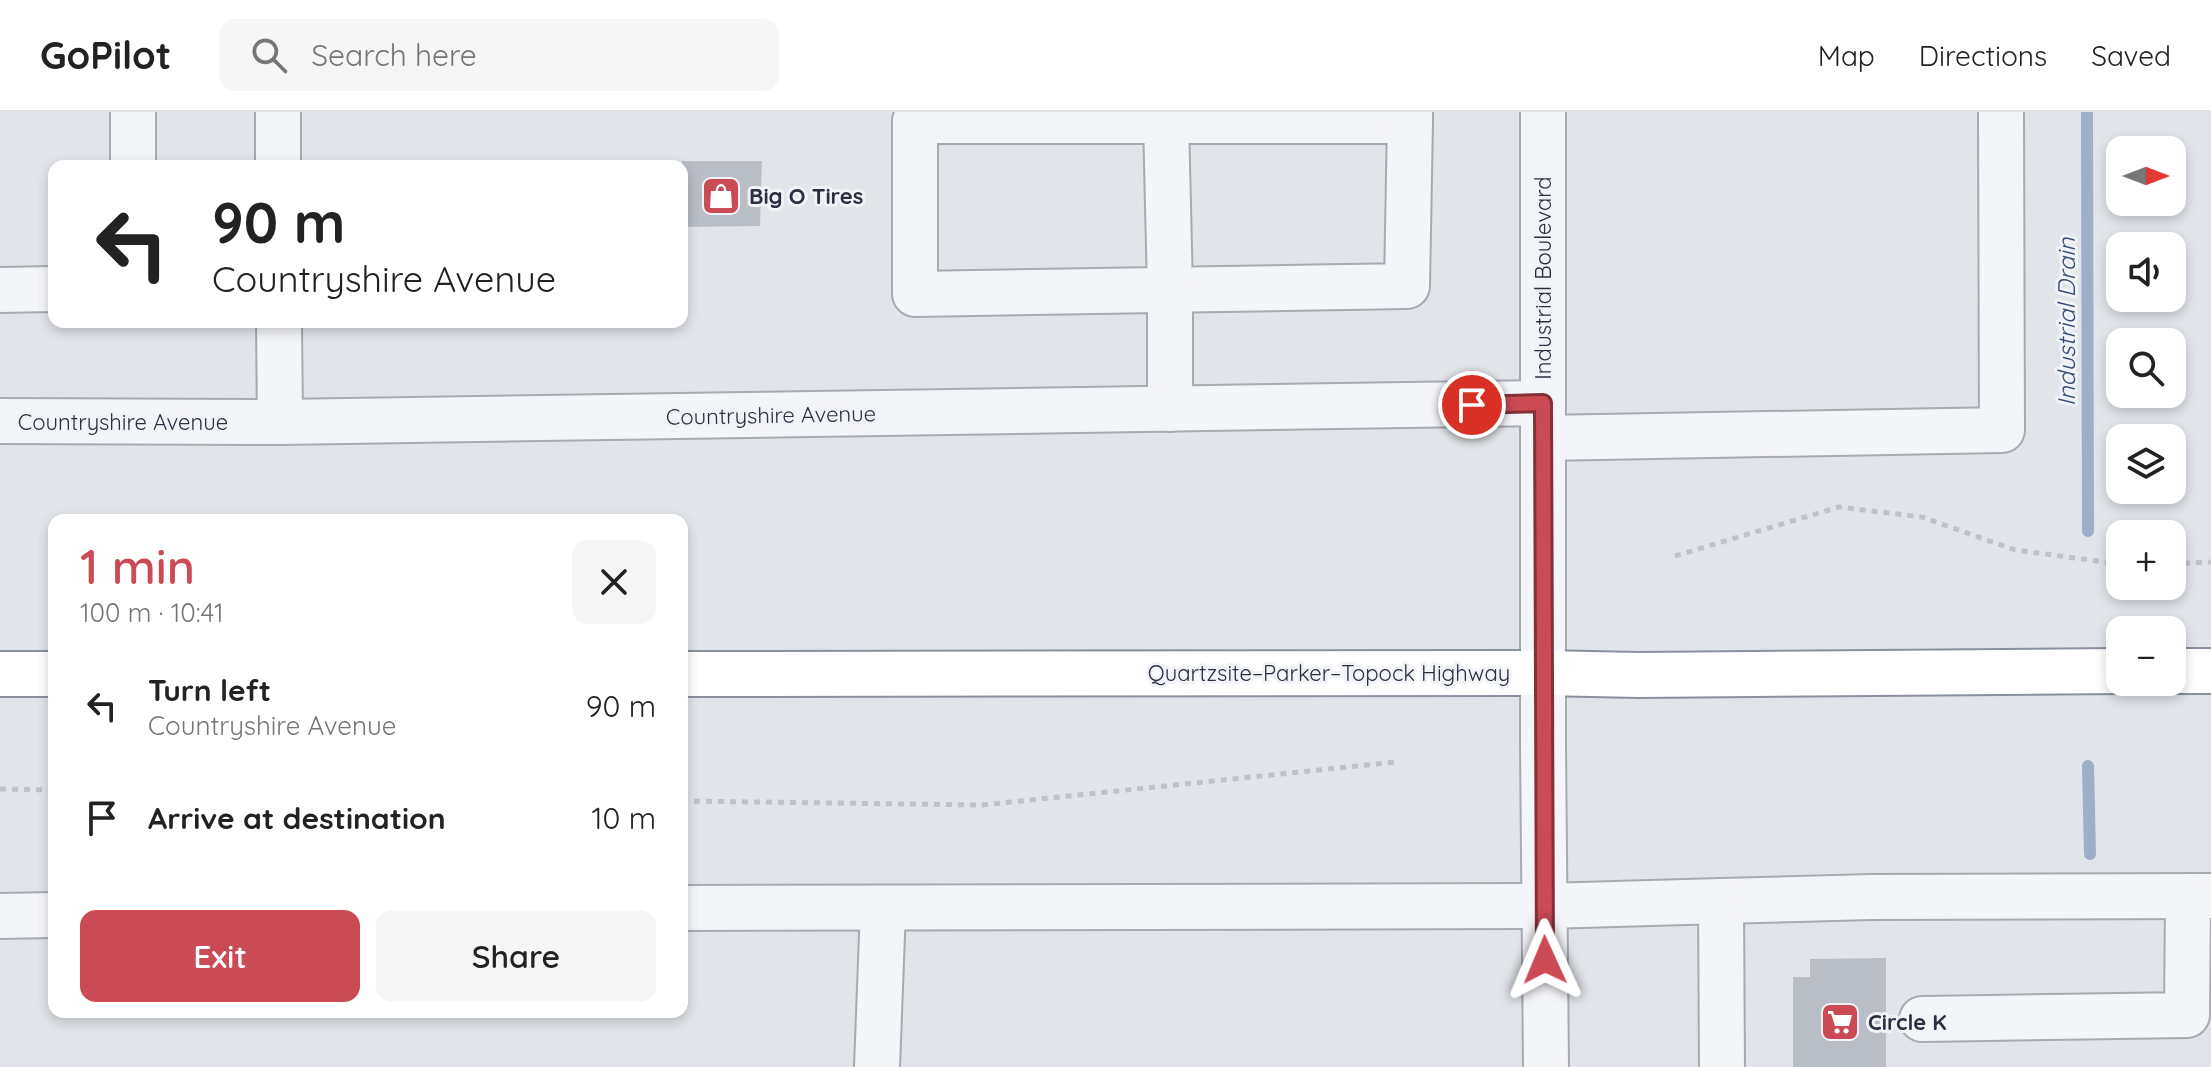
<!DOCTYPE html>
<html lang="en">
<head>
<meta charset="utf-8">
<style>
	:root { --surface:#fff; --page:#f6f6f6; --text:#222; --muted:#767676; --line:#e0e0e0; --accent:#ca4b54 }
	body { margin:0; font-family:Quicksand,sans-serif; background:var(--page); color:var(--text); height:100vh; display:flex; flex-direction:column; font-size:30px; white-space:nowrap }
	* { box-sizing:border-box; margin:0 }
	p { font-size:26px; color:var(--muted) }
	.icon { flex:none; width:44px; height:44px; fill:none; stroke:currentColor; stroke-width:2; stroke-linecap:round; stroke-linejoin:round }
	.map { position:relative; flex:1; overflow:hidden }
	.drawer { position:absolute; left:48px; top:402px; width:640px; height:504px; display:flex; flex-direction:column; background:var(--surface); border-radius:16px; box-shadow:0 4px 12px #0003 }
	.drawer>* { flex:none }
	.top-card { position:absolute; left:48px; top:48px; width:640px; height:168px; border-radius:16px; box-shadow:0 4px 12px #0003; background:#fff; color:var(--text); overflow:hidden }
	.needle { width:52px; rotate:90deg }
	.buttons { position:absolute; left:2106px; top:24px; display:grid; gap:16px }
	.buttons a { display:grid; place-items:center; width:80px; height:80px; border-radius:16px; background:var(--surface); box-shadow:0 4px 12px #0003; font-size:40px }
	.pin { position:absolute; display:grid; place-items:center; width:68px; height:68px; color:#fff; margin:-34px; border:4px solid #fff; border-radius:50%; box-shadow:0 2px 8px #0007 }
	.me { position:absolute; width:88px; margin:-44px; rotate:359deg; stroke-linejoin:round; filter:drop-shadow(0 0 6px #0008) }
	.turn { display:flex; align-items:center; gap:28px; height:168px; padding:0 32px; font-size:36px }
	.turn .icon { width:104px; height:104px; stroke-width:2.5 }
	.turn b { display:block; font-size:56px; line-height:68px }
	.round { display:grid; place-items:center; flex:none; width:84px; height:84px; border-radius:16px; background:var(--page) }
	.headline { display:flex; align-items:center; justify-content:space-between; height:136px; padding:0 32px }
	h1 { font-size:48px; font-weight:600; line-height:60px; color:var(--accent) }
	.cta { display:flex; gap:16px; margin-top:auto; padding:16px 32px }
	.cta a { flex:1; height:92px; border-radius:16px; background:var(--accent); color:#fff; font-size:32px; font-weight:600; line-height:92px; text-align:center }
	.cta a+a { background:var(--page); color:var(--text) }
	ul { padding:0; list-style:none }
	li { display:flex; align-items:center; gap:24px; height:112px; padding:0 32px }
	li div { flex:1 }
	li b { display:block; font-size:30px }
	li em { font-style:normal }
	header { display:flex; align-items:center; gap:48px; box-sizing:border-box; height:112px; padding:0 40px; background:var(--surface); border-bottom:2px solid var(--line) }
	header strong { font-size:38px }
	nav { display:flex; gap:44px; margin-inline-start:auto; font-size:28px }
	.search { width:560px; height:72px; background:var(--page); display:flex; align-items:center; gap:20px; box-sizing:border-box; padding:0 28px; border-radius:16px; color:var(--muted); font-size:30px }
	.map>svg:first-child { display:block }
</style>
</head>
<body>
<header>
<strong>GoPilot</strong>
<div class="search"><svg class="icon" aria-label="search" viewBox="0 0 24 24"><circle cx="10" cy="10" r="6"/><path d="M15 15l6 6"/></svg>Search here</div>
<nav><a>Map</a><a>Directions</a><a>Saved</a></nav>
</header>
<div class="map">
<svg width="2211" height="955" viewBox="0 0 2211 955">
	<rect width="100%" height="100%" fill="#e1e4e9"/>
	<g fill="none" stroke-linecap="round" stroke-linejoin="round">
		<g stroke="#9eafc8" stroke-width="12">
			<path d="M 2087,0 L 2088,419"/>
			<path d="M 2088,654 L 2090,742"/>
		</g>
	</g>
	<g fill="#b9bdc6">
		<path d="M 682,49 L 762,49 L 760,114 L 682,115 Z"/>
		<path d="M 1886,846 L 1886,955 L 1793,955 L 1793,865 L 1810,865 L 1810,847 Z"/>
	</g>
	<g fill="none" stroke-linecap="round" stroke-linejoin="round">
		<defs>
			<g id="minor">
				<path d="M 133,0 L 133,54"/>
				<path d="M 278,0 L 278,54"/>
				<path d="M 952,0 L 952,9 L 1410,9 L 1410,0"/>
				<path d="M 1543,0 L 1543,634 L 1546,955"/>
				<path d="M 952,9 L 915,9 L 915,182 L 1407,174 L 1410,9"/>
				<path d="M 1166,9 L 1170,178 L 1170,297"/>
				<path d="M 0,178 L 54,177"/>
				<path d="M 279,210 L 280,310"/>
				<path d="M 0,309 L 280,310 L 1543,291"/>
				<path d="M 1543,326 L 2002,318 L 2001,0"/>
				<path d="M 1721,789 L 1872,785 L 2211,784"/>
				<path d="M 682,796 L 1545,794 L 1721,789 L 1722,955"/>
				<path d="M 0,804 L 54,803"/>
				<path d="M 1922,907 L 2187,903 L 2188,784"/>
				<path d="M 877,955 L 883,796"/>
			</g>
			<g id="highway">
				<path d="M 2172,559 L 2211,559"/>
				<path d="M 0,562 L 54,562"/>
				<path d="M 682,562 L 1543,561 L 1639,563 L 2120,559"/>
			</g>
		</defs>
		<use href="#minor" stroke="#a6aab3" stroke-width="48"/>
		<use href="#highway" stroke="#8990a0" stroke-width="48"/>
		<g stroke="#bfc2c8" stroke-width="5" stroke-dasharray="6 6" stroke-linecap="butt">
			<path d="M 1675,444 L 1839,395 L 1922,405 L 2015,438 L 2120,452"/>
			<path d="M 2172,452 L 2211,450"/>
			<path d="M 0,677 L 54,678"/>
			<path d="M 682,689 L 982,693 L 1396,650"/>
		</g>
		<use href="#minor" stroke="#f4f5f8" stroke-width="44"/>
		<use href="#highway" stroke="#fff" stroke-width="44"/>
	</g>
	<g fill="none" stroke-linecap="round" stroke-linejoin="round">
		<defs>
			<path id="route" d="M 1472,293 L 1543,291 L 1545,848"/>
		</defs>
		<use href="#route" stroke="#833137" stroke-width="20"/>
		<use href="#route" stroke="#ca4b54" stroke-width="14"/>
	</g>
	<defs>
		<symbol id="shop-square" viewBox="-11 -11 22 22"><rect x="-9" y="-9" width="18" height="18" rx="4" fill="#ca4b54" stroke="#f1f3f7"/><path d="M-5-2.5h2.3a2.7 3.5 0 0 1 5.4 0H5L5.5 6h-11ZM-1.5-2.5h3a1.5 2.3 0 0 0-3 0Z" fill="#fff"/></symbol>
		<symbol id="supermarket-square" viewBox="-11 -11 22 22"><rect x="-9" y="-9" width="18" height="18" rx="4" fill="#ca4b54" stroke="#f1f3f7"/><path d="M-6-5.5h2.5l.6 2H6L4.5 2H-2.5L-4.4-4H-6ZM-1.5 3.2a1.3 1.3 0 1 0 .1 0ZM3 3.2a1.3 1.3 0 1 0 .1 0Z" fill="#fff"/></symbol>
	</defs>
	<g fill-rule="evenodd">
		<use href="#shop-square" x="699" y="62" width="44" height="44"/>
		<use href="#supermarket-square" x="1818" y="888" width="44" height="44"/>
	</g>
	<g text-anchor="middle" dominant-baseline="central" stroke-width="6" stroke-linejoin="round" paint-order="stroke">
		<g font-size="22" font-weight="bold" fill="#2a3041" stroke="#f1f3f7" text-anchor="start">
			<text x="749" y="84">Big O Tires</text>
			<text x="1868" y="910">Circle K</text>
		</g>
		<g font-size="22" fill="#2a3041" stroke="#f1f3f7">
			<text transform="translate(1543 166) rotate(-90)">Industrial Boulevard</text>
			<text transform="translate(771 303) rotate(-1)">Countryshire Avenue</text>
			<text x="123" y="310">Countryshire Avenue</text>
			<text x="1329" y="561">Quartzsite–Parker–Topock Highway</text>
		</g>
		<g font-size="24" font-style="italic" fill="#354c73" stroke="#f1f3f7">
			<text transform="translate(2066 210) rotate(-90)">Industrial Drain</text>
		</g>
	</g>
</svg>
<div class="buttons">
<a><svg class="needle" viewBox="-14 -14 28 28"><path d="M0-13l5 13h-10z" fill="#e53935"/><path d="M0 13l5-13h-10z" fill="#767676"/></svg></a>
<a><svg class="icon" aria-label="sound" viewBox="0 0 24 24"><path d="M4 9h4l5-4v14l-5-4H4zM17 9q2 3 0 6"/></svg></a>
<a><svg class="icon" aria-label="search" viewBox="0 0 24 24"><circle cx="10" cy="10" r="6"/><path d="M15 15l6 6"/></svg></a>
<a><svg class="icon" aria-label="layers" viewBox="0 0 24 24"><path d="M12 4l9 5-9 5-9-5zM3 14l9 5 9-5"/></svg></a>
<a>+</a>
<a>−</a>
</div>
<div class="pin" style="left:1472px;top:293px;background:#d93025"><svg class="icon" aria-label="arrive" viewBox="0 0 24 24"><path d="M6 21V4h12l-3 4 3 4H6"/></svg></div>
<svg class="me" style="left:1545px;top:848px" viewBox="-20 -20 40 40"><path d="M0-17L14 15 0 8-14 15z" fill="#ca4b54" stroke="#fff" stroke-width="4"/></svg>
<div class="top-card">
<div class="turn"><svg class="icon" aria-label="left" viewBox="0 0 24 24"><path d="M17 20v-9H6M10 6l-5 5 5 5"/></svg><div><b>90 m</b>Countryshire Avenue</div></div>
</div>
<section class="drawer">
<div class="headline"><div><h1>1 min</h1><p>100 m · 10:41</p></div><a class="round"><svg class="icon" aria-label="close" viewBox="0 0 24 24"><path d="M6 6l12 12M18 6L6 18"/></svg></a></div>
<ul>
<li><svg class="icon" aria-label="left" viewBox="0 0 24 24"><path d="M17 20v-9H6M10 6l-5 5 5 5"/></svg><div><b>Turn left</b><p>Countryshire Avenue</p></div><em>90 m</em></li>
<li><svg class="icon" aria-label="arrive" viewBox="0 0 24 24"><path d="M6 21V4h12l-3 4 3 4H6"/></svg><div><b>Arrive at destination</b></div><em>10 m</em></li>
</ul>
<div class="cta"><a>Exit</a><a>Share</a></div>
</section>
</div>
</body>
</html>
